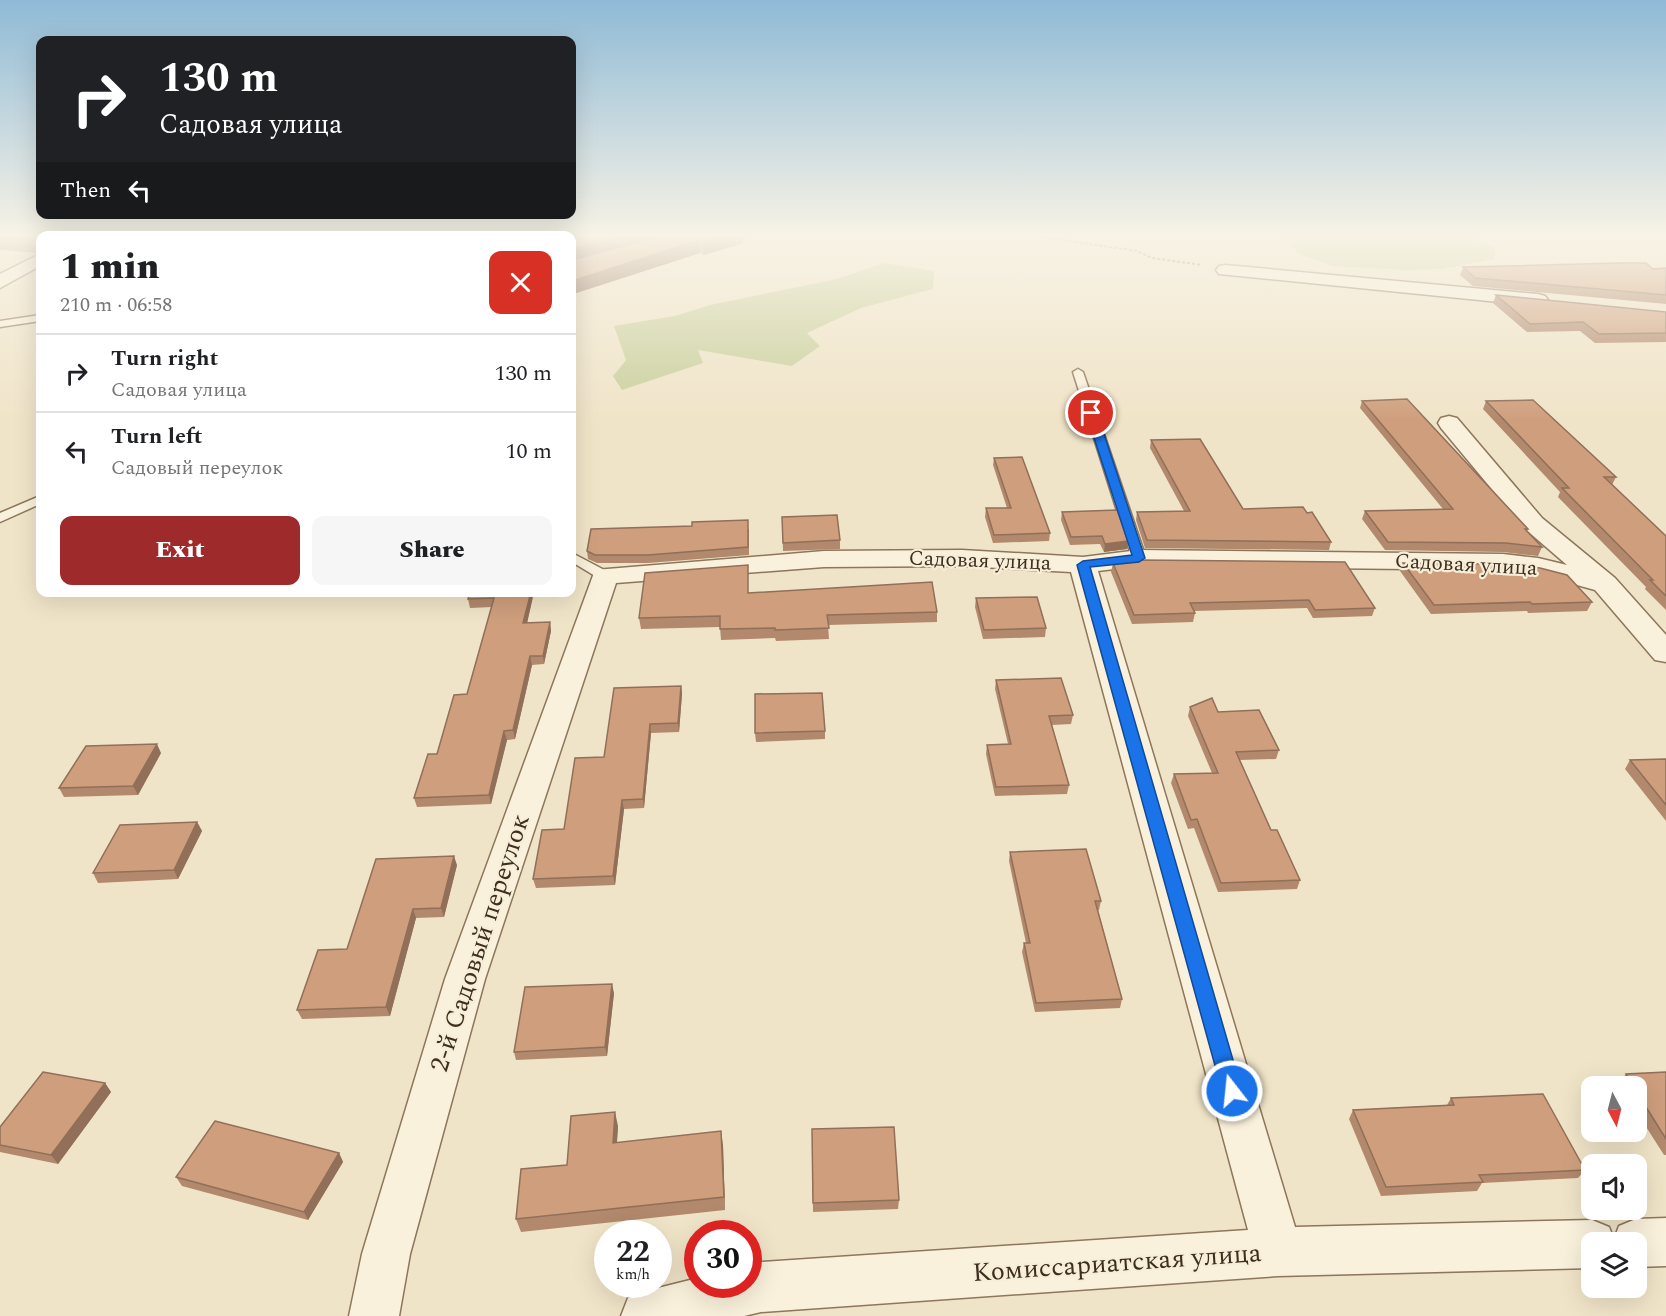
<!DOCTYPE html>
<html lang="en">
<head>
<meta charset="utf-8">
<style>
	:root { --surface:#fff; --page:#f6f6f6; --text:#202124; --muted:#757577; --line:#e0e0e0; --accent:#9e2a2b }
	body { margin:0; font-family:Spectral,serif; background:var(--page); color:var(--text); height:100vh; display:flex; flex-direction:column; font-size:22px; white-space:nowrap }
	* { box-sizing:border-box; margin:0 }
	p { font-size:20px; color:var(--muted) }
	.icon { flex:none; width:33px; height:33px; fill:none; stroke:currentColor; stroke-width:2; stroke-linecap:round; stroke-linejoin:round }
	.map { position:relative; flex:1; overflow:hidden }
	.sheet { position:absolute; left:36px; top:231px; width:540px; height:366px; display:flex; flex-direction:column; background:var(--surface); border-radius:12px; box-shadow:0 6px 24px #0002 }
	.sheet>* { flex:none }
	.hud { position:absolute; left:36px; top:36px; width:540px; height:183px; border-radius:12px; box-shadow:0 6px 24px #0002; background:#202124; color:#fff; overflow:hidden }
	.needle { width:39px; rotate:173deg }
	.buttons { position:absolute; left:1581px; top:1076px; display:grid; gap:12px }
	.buttons a { display:grid; place-items:center; width:66px; height:66px; border-radius:12px; background:var(--surface); box-shadow:0 6px 24px #0002; font-size:30px }
	.speed { position:absolute; left:594px; top:1220px; display:flex; gap:12px; font-size:30px; font-weight:700; text-align:center }
	.speed>* { display:grid; place-content:center; width:78px; height:78px; border-radius:50%; background:var(--surface); box-shadow:0 6px 24px #0002; line-height:1 }
	.speed small { font-size:15px; font-weight:400 }
	.speed .limit { border:9px solid #d22; background:#fff; color:#111 }
	.pin { position:absolute; display:grid; place-items:center; width:51px; height:51px; color:#fff; margin:-26px; border:3px solid #fff; border-radius:50%; box-shadow:0 2px 6px #0007 }
	.me { position:absolute; width:66px; margin:-33px; rotate:344deg; stroke-linejoin:round; filter:drop-shadow(0 0 4px #0008) }
	.turn { display:flex; align-items:center; gap:21px; height:126px; padding:0 24px; font-size:27px }
	.turn .icon { width:78px; height:78px; stroke-width:2.5 }
	.turn b { display:block; font-size:42px; line-height:51px }
	.then { display:flex; align-items:center; height:57px; padding:0 24px; background:#0003; gap:12px; font-size:22px }
	.round { display:grid; place-items:center; flex:none; width:63px; height:63px; border-radius:12px; background:var(--page) }
	.headline { display:flex; align-items:center; justify-content:space-between; height:102px; padding:0 24px }
	h1 { font-size:36px; font-weight:800; line-height:45px }
	.cta { display:flex; gap:12px; margin-top:auto; padding:12px 24px }
	.cta a { flex:1; height:69px; border-radius:12px; background:var(--accent); color:#fff; font-size:24px; font-weight:800; line-height:69px; text-align:center }
	.cta a+a { background:var(--page); color:var(--text) }
	ul { padding:0; list-style:none }
	li { display:flex; align-items:center; gap:18px; height:78px; padding:0 24px; border-top:2px solid var(--line) }
	li div { flex:1 }
	li b { display:block; font-size:22px }
	li em { font-style:normal }
	.map>svg:first-child { display:block }
</style>
</head>
<body>
<div class="map">
<svg width="1666" height="1316" viewBox="0 0 1666 1316">
	<rect width="100%" height="100%" fill="#f0e4c8"/>
	<g fill="#c9cf9b">
		<path d="M 1277,236 L 1467,236 L 1495,248 L 1494,259 L 1441,269 L 1406,270 L 1333,266 L 1303,256 Z"/>
		<path d="M 884,263 L 934,271 L 933,289 L 861,308 L 807,333 L 820,346 L 792,366 L 698,350 L 703,363 L 622,390 L 613,376 L 626,360 L 614,326 L 675,316 L 710,305 L 837,279 Z"/>
	</g>
	<g fill="none" stroke-linecap="round" stroke-linejoin="round">
		<defs>
			<g id="service">
				<path d="M 40,315 L 40,321 L 0,327 L 0,321 Z"/>
				<path d="M 1078,369 L 1083,372 L 1146,558 L 1144,561 L 1139,562 L 1132,558 L 1073,372 Z"/>
				<path d="M 40,496 L 40,504 L 0,522 L 0,513 Z"/>
				<path d="M 572,553 L 610,573 L 612,576 L 610,579 L 600,579 L 572,562 Z"/>
			</g>
			<g id="minor">
				<path d="M 40,254 L 40,266 L 0,288 L 0,274 Z"/>
				<path d="M 1225,265 L 1538,294 L 1545,296 L 1548,300 L 1545,304 L 1538,306 L 1219,274 L 1216,270 L 1219,266 Z"/>
				<path d="M 1449,416 L 1457,418 L 1542,518 L 1615,578 L 1666,635 L 1666,662 L 1655,660 L 1595,590 L 1537,574 L 1503,570 L 1139,566 L 1098,571 L 1295,1227 L 1592,1220 L 1609,1227 L 1614,1239 L 1619,1226 L 1636,1219 L 1666,1218 L 1666,1266 L 1636,1267 L 1636,1242 L 1592,1242 L 1592,1268 L 1278,1276 L 761,1312 L 744,1316 L 621,1316 L 628,1298 L 646,1291 L 698,1278 L 698,1284 L 748,1284 L 748,1265 L 761,1262 L 1248,1230 L 1071,572 L 962,566 L 824,567 L 616,583 L 485,979 L 410,1254 L 399,1316 L 349,1316 L 362,1254 L 445,979 L 595,570 L 824,551 L 962,550 L 1083,557 L 1139,550 L 1503,554 L 1538,558 L 1567,565 L 1524,528 L 1441,428 L 1438,423 L 1441,418 Z"/>
			</g>
		</defs>
		<use href="#service" stroke="#8d765c" stroke-width="3"/>
		<use href="#minor" stroke="#8d765c" stroke-width="3"/>
		<path stroke="#8d765c" stroke-width="2" stroke-dasharray="3 2" stroke-linecap="butt" d="M 1035,236 L 1137,251 L 1152,258 L 1202,265"/>
		<use href="#service" fill="#faf1dc" fill-rule="evenodd"/>
		<use href="#minor" fill="#faf1dc" fill-rule="evenodd"/>
	</g>
	<g fill="#b2896c">
		<path d="M 0,236 L 40,236 L 40,253 L 0,250 Z"/>
		<path d="M 572,236 L 743,239 L 743,243 L 704,255 L 700,253 L 573,294 L 573,296 L 572,297 Z"/>
		<path d="M 1463,267 L 1666,268 L 1666,304 L 1473,286 L 1460,275 Z"/>
		<path d="M 1496,295 L 1666,312 L 1666,342 L 1595,343 L 1580,331 L 1527,332 L 1493,303 Z"/>
		<path d="M 1362,401 L 1528,529 L 1527,531 L 1542,547 L 1538,556 L 1503,552 L 1385,550 L 1362,519 L 1365,511 L 1443,509 L 1360,408 Z"/>
		<path d="M 1486,401 L 1616,477 L 1612,485 L 1666,536 L 1666,610 L 1645,589 L 1646,587 L 1558,497 L 1560,492 L 1483,409 Z"/>
		<path d="M 1151,440 L 1243,509 L 1307,513 L 1331,542 L 1329,550 L 1145,548 L 1136,520 L 1137,512 L 1184,511 L 1150,448 Z"/>
		<path d="M 994,458 L 1050,533 L 1049,541 L 993,543 L 985,517 L 986,508 L 1007,508 L 993,465 Z"/>
		<path d="M 1062,512 L 1127,549 L 1104,552 L 1100,544 L 1070,545 L 1061,520 Z"/>
		<path d="M 782,517 L 840,540 L 840,549 L 783,551 Z"/>
		<path d="M 749,529 L 749,555 L 648,563 L 597,563 L 588,559 L 587,551 Z"/>
		<path d="M 1113,563 L 1375,608 L 1372,616 L 1313,618 L 1307,608 L 1194,611 L 1195,613 L 1193,622 L 1132,624 L 1111,572 Z"/>
		<path d="M 1403,563 L 1592,602 L 1587,611 L 1528,613 L 1527,611 L 1431,614 L 1400,571 Z"/>
		<path d="M 748,565 L 748,593 L 937,612 L 937,622 L 828,625 L 829,639 L 776,641 L 775,638 L 721,640 L 720,627 L 641,629 L 639,618 Z"/>
		<path d="M 534,592 L 527,623 L 550,622 L 551,631 L 544,664 L 532,665 L 515,739 L 507,740 L 491,804 L 417,807 L 414,798 L 467,694 L 492,607 L 470,608 L 468,599 Z"/>
		<path d="M 976,598 L 1046,628 L 1045,637 L 983,639 L 975,607 Z"/>
		<path d="M 996,680 L 1073,715 L 1071,724 L 1052,725 L 1069,785 L 1067,794 L 995,796 L 986,754 L 987,745 L 1008,744 L 995,689 Z"/>
		<path d="M 681,686 L 682,694 L 679,732 L 651,733 L 644,808 L 624,809 L 615,885 L 536,888 L 533,879 L 564,829 L 604,757 Z"/>
		<path d="M 1190,707 L 1218,712 L 1279,750 L 1276,759 L 1240,760 L 1271,830 L 1300,880 L 1297,889 L 1218,892 L 1194,828 L 1188,829 L 1171,783 L 1174,774 L 1212,773 L 1188,716 Z"/>
		<path d="M 825,731 L 825,739 L 756,742 L 755,733 Z"/>
		<path d="M 161,753 L 138,795 L 64,797 L 59,788 Z"/>
		<path d="M 1666,759 L 1666,821 L 1625,769 L 1630,760 Z"/>
		<path d="M 197,822 L 202,831 L 178,879 L 98,883 L 93,873 Z"/>
		<path d="M 1010,852 L 1101,901 L 1099,910 L 1098,910 L 1122,999 L 1120,1008 L 1035,1012 L 1022,952 L 1024,943 L 1026,943 L 1009,861 Z"/>
		<path d="M 457,865 L 444,917 L 416,918 L 390,1016 L 302,1019 L 297,1010 L 347,949 Z"/>
		<path d="M 614,993 L 607,1056 L 516,1060 L 514,1052 Z"/>
		<path d="M 1666,1072 L 1666,1155 L 1664,1155 L 1636,1111 L 1636,1086 L 1621,1086 L 1619,1083 L 1626,1074 Z"/>
		<path d="M 105,1083 L 111,1092 L 58,1164 L 0,1152 L 0,1127 Z"/>
		<path d="M 1451,1098 L 1585,1170 L 1578,1178 L 1482,1183 L 1477,1191 L 1381,1196 L 1349,1119 L 1353,1110 L 1447,1105 Z"/>
		<path d="M 618,1126 L 617,1142 L 723,1145 L 725,1210 L 521,1232 L 516,1219 L 567,1165 Z"/>
		<path d="M 812,1129 L 899,1200 L 898,1209 L 813,1212 Z"/>
		<path d="M 339,1153 L 343,1162 L 308,1220 L 182,1186 L 176,1177 Z"/>
	</g>
	<g fill="#916f58">
		<path d="M 627,236 L 679,236 L 572,263 L 572,249 Z"/>
		<path d="M 724,236 L 753,236 L 743,239 L 743,243 L 704,255 L 703,242 Z"/>
		<path d="M 699,240 L 700,253 L 573,294 L 573,296 L 572,297 L 572,281 Z"/>
		<path d="M 1128,541 L 1127,549 L 1104,552 L 1105,544 Z"/>
		<path d="M 531,592 L 534,592 L 525,632 L 523,623 Z"/>
		<path d="M 550,622 L 551,631 L 544,664 L 543,656 Z"/>
		<path d="M 530,656 L 532,665 L 515,739 L 513,730 Z"/>
		<path d="M 681,686 L 682,694 L 679,732 L 678,723 Z"/>
		<path d="M 650,724 L 651,733 L 644,808 L 643,799 Z"/>
		<path d="M 504,731 L 507,740 L 491,804 L 489,795 Z"/>
		<path d="M 157,744 L 161,753 L 138,795 L 133,786 Z"/>
		<path d="M 622,800 L 624,809 L 615,885 L 613,876 Z"/>
		<path d="M 197,822 L 202,831 L 178,879 L 174,870 Z"/>
		<path d="M 454,856 L 457,865 L 444,917 L 441,908 Z"/>
		<path d="M 413,909 L 416,918 L 390,1016 L 386,1007 Z"/>
		<path d="M 612,984 L 614,993 L 607,1056 L 605,1047 Z"/>
		<path d="M 105,1083 L 111,1092 L 58,1164 L 51,1155 Z"/>
		<path d="M 615,1112 L 618,1126 L 616,1156 L 613,1143 Z"/>
		<path d="M 721,1131 L 723,1145 L 725,1210 L 724,1197 Z"/>
		<path d="M 339,1153 L 343,1162 L 308,1220 L 304,1212 Z"/>
	</g>
	<g fill="#cf9f7d" stroke="#916f58" stroke-width="1.5">
		<path d="M 0,236 L 40,236 L 40,241 L 0,237 Z"/>
		<path d="M 572,236 L 627,236 L 572,249 Z"/>
		<path d="M 661,236 L 724,236 L 703,242 L 699,240 L 572,281 L 572,260 Z"/>
		<path d="M 1619,263 L 1646,263 L 1653,269 L 1666,268 L 1666,295 L 1475,278 L 1463,267 Z"/>
		<path d="M 1496,295 L 1666,312 L 1666,333 L 1599,334 L 1583,322 L 1530,324 Z"/>
		<path d="M 1407,399 L 1528,529 L 1525,529 L 1542,547 L 1506,543 L 1388,542 L 1365,511 L 1453,509 L 1362,401 Z"/>
		<path d="M 1533,400 L 1616,477 L 1604,477 L 1666,536 L 1666,596 L 1650,580 L 1653,580 L 1562,488 L 1569,488 L 1486,401 Z"/>
		<path d="M 1200,439 L 1243,509 L 1303,507 L 1307,513 L 1312,512 L 1331,542 L 1147,540 L 1137,512 L 1190,511 L 1151,440 Z"/>
		<path d="M 1022,457 L 1050,533 L 994,535 L 986,508 L 1011,508 L 994,458 Z"/>
		<path d="M 1117,510 L 1128,541 L 1105,544 L 1102,536 L 1071,537 L 1062,512 Z"/>
		<path d="M 837,515 L 840,540 L 783,543 L 782,517 Z"/>
		<path d="M 748,520 L 748,547 L 648,555 L 595,555 L 587,551 L 591,529 L 692,526 L 692,522 Z"/>
		<path d="M 1141,560 L 1345,562 L 1375,608 L 1315,610 L 1309,600 L 1190,603 L 1195,613 L 1134,615 L 1113,563 Z"/>
		<path d="M 1403,563 L 1506,564 L 1540,568 L 1567,575 L 1592,602 L 1532,604 L 1530,602 L 1434,605 Z"/>
		<path d="M 748,565 L 748,593 L 932,582 L 937,612 L 827,615 L 829,628 L 775,630 L 775,628 L 720,629 L 720,616 L 639,618 L 645,573 Z"/>
		<path d="M 470,592 L 531,592 L 523,623 L 550,622 L 543,656 L 530,656 L 513,730 L 504,731 L 489,795 L 414,798 L 428,754 L 437,754 L 454,695 L 467,694 L 494,598 L 468,599 Z"/>
		<path d="M 1037,597 L 1046,628 L 984,630 L 976,598 Z"/>
		<path d="M 1061,678 L 1073,715 L 1049,716 L 1069,785 L 996,787 L 987,745 L 1011,744 L 996,680 Z"/>
		<path d="M 681,686 L 678,723 L 650,724 L 643,799 L 622,800 L 613,876 L 533,879 L 542,830 L 564,829 L 575,758 L 604,757 L 614,688 Z"/>
		<path d="M 822,693 L 825,731 L 755,733 L 755,694 Z"/>
		<path d="M 1212,698 L 1218,712 L 1259,710 L 1279,750 L 1236,752 L 1271,830 L 1277,830 L 1300,880 L 1221,883 L 1197,819 L 1191,820 L 1174,774 L 1218,773 L 1190,707 Z"/>
		<path d="M 157,744 L 133,786 L 59,788 L 86,746 Z"/>
		<path d="M 1666,759 L 1666,805 L 1630,760 Z"/>
		<path d="M 197,822 L 174,870 L 93,873 L 120,825 Z"/>
		<path d="M 1086,849 L 1101,901 L 1095,901 L 1122,999 L 1036,1003 L 1024,943 L 1030,943 L 1010,852 Z"/>
		<path d="M 454,856 L 441,908 L 413,909 L 386,1007 L 297,1010 L 318,950 L 347,949 L 376,859 Z"/>
		<path d="M 612,984 L 605,1047 L 514,1052 L 525,987 Z"/>
		<path d="M 43,1072 L 105,1083 L 51,1155 L 0,1145 L 0,1127 Z"/>
		<path d="M 1666,1072 L 1666,1139 L 1636,1091 L 1636,1086 L 1633,1086 L 1626,1074 Z"/>
		<path d="M 1543,1094 L 1585,1170 L 1479,1175 L 1483,1182 L 1386,1187 L 1353,1110 L 1454,1105 L 1451,1098 Z"/>
		<path d="M 615,1112 L 613,1143 L 721,1131 L 724,1197 L 516,1219 L 521,1169 L 567,1165 L 571,1116 Z"/>
		<path d="M 215,1121 L 339,1153 L 304,1212 L 176,1177 Z"/>
		<path d="M 894,1127 L 899,1200 L 813,1203 L 812,1129 Z"/>
	</g>
	<linearGradient id="sky" x2="0" y2="1"><stop stop-color="#8fbad6"/><stop offset="0.56" stop-color="#f8f3e6"/><stop offset="1" stop-color="#f8f3e6" stop-opacity="0"/></linearGradient>
	<rect width="1666" height="420" fill="url(#sky)"/>
	<path fill="#1a73e8" stroke="#114b97" stroke-width="1.5" d="M 1091,410 L 1097,413 L 1145,558 L 1139,562 L 1090,567 L 1242,1091 L 1239,1097 L 1232,1100 L 1225,1097 L 1222,1091 L 1077,565 L 1083,561 L 1132,555 L 1086,413 Z"/>
	<g text-anchor="middle" dominant-baseline="central" stroke-width="4.5" stroke-linejoin="round" paint-order="stroke">
		<g font-size="21" fill="#3d2e20" stroke="#f7eed8">
			<text transform="translate(980 561) rotate(2)">Садовая улица</text>
			<text transform="translate(1466 565) rotate(3)">Садовая улица</text>
		</g>
		<g font-size="26" fill="#3d2e20" stroke="#f7eed8">
			<text transform="translate(480 943) rotate(-72)">2-й Садовый переулок</text>
			<text transform="translate(1117 1263) rotate(-4)">Комиссариатская улица</text>
		</g>
	</g>
</svg>
<div class="buttons">
<a><svg class="needle" viewBox="-14 -14 28 28"><path d="M0-13l5 13h-10z" fill="#e53935"/><path d="M0 13l5-13h-10z" fill="#757577"/></svg></a>
<a><svg class="icon" aria-label="sound" viewBox="0 0 24 24"><path d="M4 9h4l5-4v14l-5-4H4zM17 9q2 3 0 6"/></svg></a>
<a><svg class="icon" aria-label="layers" viewBox="0 0 24 24"><path d="M12 4l9 5-9 5-9-5zM3 14l9 5 9-5"/></svg></a>
</div>
<div class="speed"><div>22<small>km/h</small></div><div class="limit">30</div></div>
<div class="pin" style="left:1091px;top:413px;background:#d93025"><svg class="icon" aria-label="arrive" viewBox="0 0 24 24"><path d="M6 21V4h12l-3 4 3 4H6"/></svg></div>
<svg class="me" style="left:1232px;top:1091px" viewBox="-20 -20 40 40"><circle r="17" fill="#1a73e8" stroke="#fff" stroke-width="3"/><path d="M0-11L8 9 0 5-8 9z" fill="#fff"/></svg>
<div class="hud">
<div class="turn"><svg class="icon" aria-label="right" viewBox="0 0 24 24"><path d="M7 20v-9h11M14 6l5 5-5 5"/></svg><div><b>130 m</b>Садовая улица</div></div>
<div class="then">Then<svg class="icon" aria-label="left" viewBox="0 0 24 24"><path d="M17 20v-9H6M10 6l-5 5 5 5"/></svg></div>
</div>
<section class="sheet">
<div class="headline"><div><h1>1 min</h1><p>210 m · 06:58</p></div><a class="round" style="background:#d93025;color:#fff"><svg class="icon" aria-label="close" viewBox="0 0 24 24"><path d="M6 6l12 12M18 6L6 18"/></svg></a></div>
<ul>
<li><svg class="icon" aria-label="right" viewBox="0 0 24 24"><path d="M7 20v-9h11M14 6l5 5-5 5"/></svg><div><b>Turn right</b><p>Садовая улица</p></div><em>130 m</em></li>
<li><svg class="icon" aria-label="left" viewBox="0 0 24 24"><path d="M17 20v-9H6M10 6l-5 5 5 5"/></svg><div><b>Turn left</b><p>Садовый переулок</p></div><em>10 m</em></li>
</ul>
<div class="cta"><a>Exit</a><a>Share</a></div>
</section>
</div>
</body>
</html>
